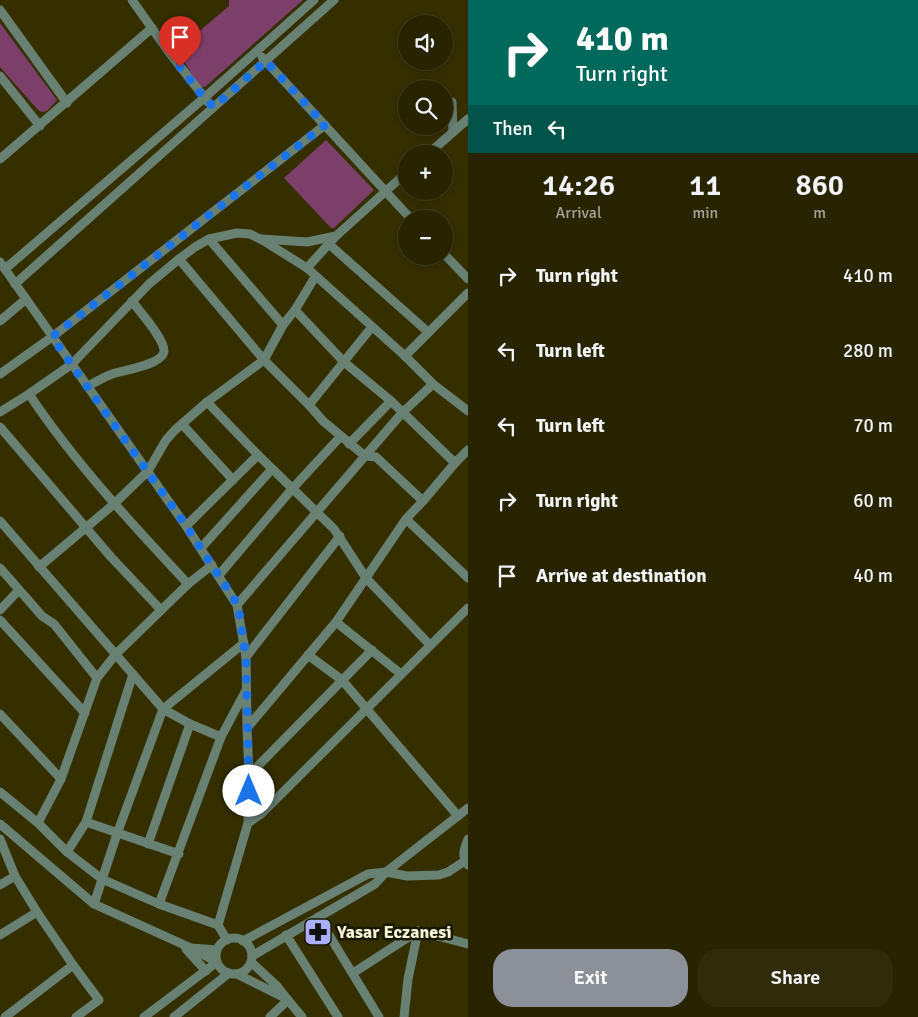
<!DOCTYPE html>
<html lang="en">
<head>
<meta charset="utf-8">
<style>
	:root { --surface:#282300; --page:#302b0a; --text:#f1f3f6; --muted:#a5a499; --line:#444022; --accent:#8c9099 }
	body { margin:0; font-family:Signika,sans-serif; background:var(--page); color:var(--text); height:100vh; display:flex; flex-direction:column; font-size:19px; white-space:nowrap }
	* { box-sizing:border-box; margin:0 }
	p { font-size:16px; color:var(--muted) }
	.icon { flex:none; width:28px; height:28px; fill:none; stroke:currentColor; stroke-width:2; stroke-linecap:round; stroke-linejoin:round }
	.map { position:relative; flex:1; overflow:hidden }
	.panel { display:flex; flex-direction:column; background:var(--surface); width:450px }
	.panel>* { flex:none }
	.guide { background:#00695c; color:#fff; overflow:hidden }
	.buttons { position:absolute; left:398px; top:15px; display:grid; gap:10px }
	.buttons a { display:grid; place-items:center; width:55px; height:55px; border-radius:50%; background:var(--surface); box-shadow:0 2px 12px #0003,0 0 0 1px var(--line); font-size:25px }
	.pin { position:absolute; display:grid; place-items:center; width:42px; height:42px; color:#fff; margin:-51px -21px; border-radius:50% 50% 50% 0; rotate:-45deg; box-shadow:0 0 5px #0007 }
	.pin .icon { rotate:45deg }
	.me { position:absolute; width:55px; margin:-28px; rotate:0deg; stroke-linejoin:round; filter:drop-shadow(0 0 4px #0008) }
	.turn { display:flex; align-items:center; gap:18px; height:105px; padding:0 25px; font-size:22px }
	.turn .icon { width:65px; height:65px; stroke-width:2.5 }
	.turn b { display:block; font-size:35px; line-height:42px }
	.then { display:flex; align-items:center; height:48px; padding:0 25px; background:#0003; gap:10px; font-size:19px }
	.eta { display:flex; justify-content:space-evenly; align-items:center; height:85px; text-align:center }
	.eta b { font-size:30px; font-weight:600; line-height:35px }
	.primary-button { display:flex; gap:10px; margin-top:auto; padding:10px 25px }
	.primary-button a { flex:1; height:58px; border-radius:20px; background:var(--accent); color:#fff; font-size:20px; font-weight:600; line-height:58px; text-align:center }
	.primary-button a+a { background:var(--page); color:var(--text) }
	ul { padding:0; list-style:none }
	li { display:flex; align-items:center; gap:15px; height:75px; padding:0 25px }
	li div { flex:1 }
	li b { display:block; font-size:19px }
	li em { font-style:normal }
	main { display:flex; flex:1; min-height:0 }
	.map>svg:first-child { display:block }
</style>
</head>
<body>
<main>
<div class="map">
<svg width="468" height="1017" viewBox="0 0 468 1017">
	<rect width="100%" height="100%" fill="#352f00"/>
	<g fill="#7c3f69">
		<path d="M 229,0 L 303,0 L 205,87 L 199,86 L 177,50 L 229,6 Z"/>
		<path d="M 0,23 L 57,100 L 47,111 L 42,112 L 38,110 L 0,67 Z"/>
		<path d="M 326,140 L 374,190 L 334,228 L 331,228 L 284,178 Z"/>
	</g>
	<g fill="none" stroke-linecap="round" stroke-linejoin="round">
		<g stroke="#688173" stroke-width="9">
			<path d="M 132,0 L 168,51 L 208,102"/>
			<path d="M 0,10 L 67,103"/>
			<path d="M 262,57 L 411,219"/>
			<path d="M 0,76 L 40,126"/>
			<path d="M 452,102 L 453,132"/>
			<path d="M 428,154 L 468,119"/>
			<path d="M 0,159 L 152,28"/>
			<path d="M 209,239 L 283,325"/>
			<path d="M 262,239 L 307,242 L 336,236"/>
			<path d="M 330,245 L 428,332"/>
			<path d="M 444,254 L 468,279"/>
			<path d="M 179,259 L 264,360 L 309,405 L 323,421 L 365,456 L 376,457 L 423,501"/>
			<path d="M 0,262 L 186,526 L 237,605 L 246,657 L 247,728 L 249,775 L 248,823 L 218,925"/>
			<path d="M 307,268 L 336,236 L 406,173"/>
			<path d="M 5,269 L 204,98 L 314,0"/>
			<path d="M 15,284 L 334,0"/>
			<path d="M 295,310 L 344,362 L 391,401 L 455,463"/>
			<path d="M 0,321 L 26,299"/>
			<path d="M 405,356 L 468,293"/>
			<path d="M 0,374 L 52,337 L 325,125"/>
			<path d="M 88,386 C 96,382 104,377 112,374 C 123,370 163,365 164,351 C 164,338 140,312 132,301"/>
			<path d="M 29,394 C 75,463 132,524 188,584"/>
			<path d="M 207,402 L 258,455 L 334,529 L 366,578 L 430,645"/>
			<path d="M 309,405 L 371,328"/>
			<path d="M 0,412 L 29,394 L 72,364 L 149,284 L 179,259 L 195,247 L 209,239 L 237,233 L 250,234 L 264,241 L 307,268 L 405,356 L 433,384 L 468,411"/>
			<path d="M 182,424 L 233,480"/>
			<path d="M 0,427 L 111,557 L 161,610"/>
			<path d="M 349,444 L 391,401"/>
			<path d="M 406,519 L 468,578"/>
			<path d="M 0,521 L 163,709 L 190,724 L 221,737"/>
			<path d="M 186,526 L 258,455"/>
			<path d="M 201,548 L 272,469"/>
			<path d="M 39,567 L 114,504 L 148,471 L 166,440 L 175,430 L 207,402 L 264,360 L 283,325 L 295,310 L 315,277"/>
			<path d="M 0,568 L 42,616 L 54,624 L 97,678"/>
			<path d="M 219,575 L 292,489 L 340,437"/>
			<path d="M 237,605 L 402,413 L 433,384"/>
			<path d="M 0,610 L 19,590"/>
			<path d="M 0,620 L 85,713"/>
			<path d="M 336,622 L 401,674"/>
			<path d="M 308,655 L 342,680 L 458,816"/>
			<path d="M 246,657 L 340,536"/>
			<path d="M 0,714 L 61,779"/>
			<path d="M 247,728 L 336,622 L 406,519 L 423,501 L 455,463 L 468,450"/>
			<path d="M 249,775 L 372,650"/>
			<path d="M 0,792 L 38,823 L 67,852 L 102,879 L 159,904 L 218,925 L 227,940"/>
			<path d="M 86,822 L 179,854"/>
			<path d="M 38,823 L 61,779 L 97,678 L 116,654 L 188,584 L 212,565"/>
			<path d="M 248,823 L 261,814 L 468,608"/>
			<path d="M 0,824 L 94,904 L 191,948"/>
			<path d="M 0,839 L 15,876 L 37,912 L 73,965 L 99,1000 L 76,1017"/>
			<path d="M 148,844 L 190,724"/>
			<path d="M 67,852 L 86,822 L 133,674"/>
			<path d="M 468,865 C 461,855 464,850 468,839"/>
			<path d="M 0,885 L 15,876"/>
			<path d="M 94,904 L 117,834 L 163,709 L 244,643"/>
			<path d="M 159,904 L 221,737 L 245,692"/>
			<path d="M 318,917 L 379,1017"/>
			<path d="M 0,935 L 37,912"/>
			<path d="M 286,935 L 338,1017"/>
			<circle cx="234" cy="956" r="18"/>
			<path d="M 243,941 L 368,874 L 386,872 L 407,876 L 439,875 L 448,872 L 465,861"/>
			<path d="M 186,949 L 206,971"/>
			<path d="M 252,956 L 375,884 L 386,872 L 468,808"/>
			<path d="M 353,973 L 418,931 L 468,944"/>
			<path d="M 237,974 L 287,999 L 277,986 L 251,962"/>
			<path d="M 287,999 L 302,1017"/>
			<path d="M 5,1017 L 73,965"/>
			<path d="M 144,1017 L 217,962 L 191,948 L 217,950"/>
			<path d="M 174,1017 L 229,973"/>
			<path d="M 270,1017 L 288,1000"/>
			<path d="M 404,1017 L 408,979 L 418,931"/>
		</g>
	</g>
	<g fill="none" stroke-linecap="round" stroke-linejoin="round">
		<path stroke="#1a73e8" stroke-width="9" stroke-dasharray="0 16.2" d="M 180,67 L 204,98 L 214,107 L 266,61 L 325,125 L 52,337 L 186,526 L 238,605 L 246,657 L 249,791"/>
	</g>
	<defs>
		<symbol id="pharmacy-square" viewBox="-11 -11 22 22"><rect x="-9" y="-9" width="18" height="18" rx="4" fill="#abaffb" stroke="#1a1701"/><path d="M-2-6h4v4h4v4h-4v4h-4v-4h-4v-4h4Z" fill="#111"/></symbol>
	</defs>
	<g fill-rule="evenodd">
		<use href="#pharmacy-square" x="302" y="916" width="32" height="32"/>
	</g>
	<g text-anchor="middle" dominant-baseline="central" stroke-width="5" stroke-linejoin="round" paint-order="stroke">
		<g font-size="18" font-weight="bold" fill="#f6f2d4" stroke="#1a1701" text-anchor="start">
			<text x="337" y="932">Yasar Eczanesi</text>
		</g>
	</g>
</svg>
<div class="buttons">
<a><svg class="icon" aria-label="sound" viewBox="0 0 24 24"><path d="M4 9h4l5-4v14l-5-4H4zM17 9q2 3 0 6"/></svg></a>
<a><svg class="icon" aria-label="search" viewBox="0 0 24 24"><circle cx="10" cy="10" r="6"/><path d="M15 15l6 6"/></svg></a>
<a>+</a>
<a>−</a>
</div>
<div class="pin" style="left:180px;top:67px;background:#d93025"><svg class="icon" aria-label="arrive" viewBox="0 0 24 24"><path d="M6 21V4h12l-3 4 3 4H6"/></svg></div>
<svg class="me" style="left:249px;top:791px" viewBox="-20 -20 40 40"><circle r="19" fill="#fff"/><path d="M0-13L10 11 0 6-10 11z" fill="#1a73e8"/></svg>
</div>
<section class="panel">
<div class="guide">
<div class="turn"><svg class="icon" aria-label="right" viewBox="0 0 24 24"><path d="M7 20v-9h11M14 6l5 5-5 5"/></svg><div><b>410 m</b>Turn right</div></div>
<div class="then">Then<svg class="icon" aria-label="left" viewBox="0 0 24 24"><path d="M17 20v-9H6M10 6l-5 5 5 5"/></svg></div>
</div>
<div class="eta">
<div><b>14:26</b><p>Arrival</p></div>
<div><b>11</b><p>min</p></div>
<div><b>860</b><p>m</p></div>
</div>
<ul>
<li><svg class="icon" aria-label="right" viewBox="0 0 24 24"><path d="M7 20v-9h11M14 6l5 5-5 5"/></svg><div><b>Turn right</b></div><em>410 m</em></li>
<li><svg class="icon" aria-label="left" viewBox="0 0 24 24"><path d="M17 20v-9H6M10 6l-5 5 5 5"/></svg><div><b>Turn left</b></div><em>280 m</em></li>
<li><svg class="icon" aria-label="left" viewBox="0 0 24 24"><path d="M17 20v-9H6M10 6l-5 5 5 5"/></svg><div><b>Turn left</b></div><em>70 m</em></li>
<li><svg class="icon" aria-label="right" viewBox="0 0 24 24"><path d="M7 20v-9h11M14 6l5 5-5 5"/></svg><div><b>Turn right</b></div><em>60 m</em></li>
<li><svg class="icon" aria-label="arrive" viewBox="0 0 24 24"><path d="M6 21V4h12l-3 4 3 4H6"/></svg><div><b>Arrive at destination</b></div><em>40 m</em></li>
</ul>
<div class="primary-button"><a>Exit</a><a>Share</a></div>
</section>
</main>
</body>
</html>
